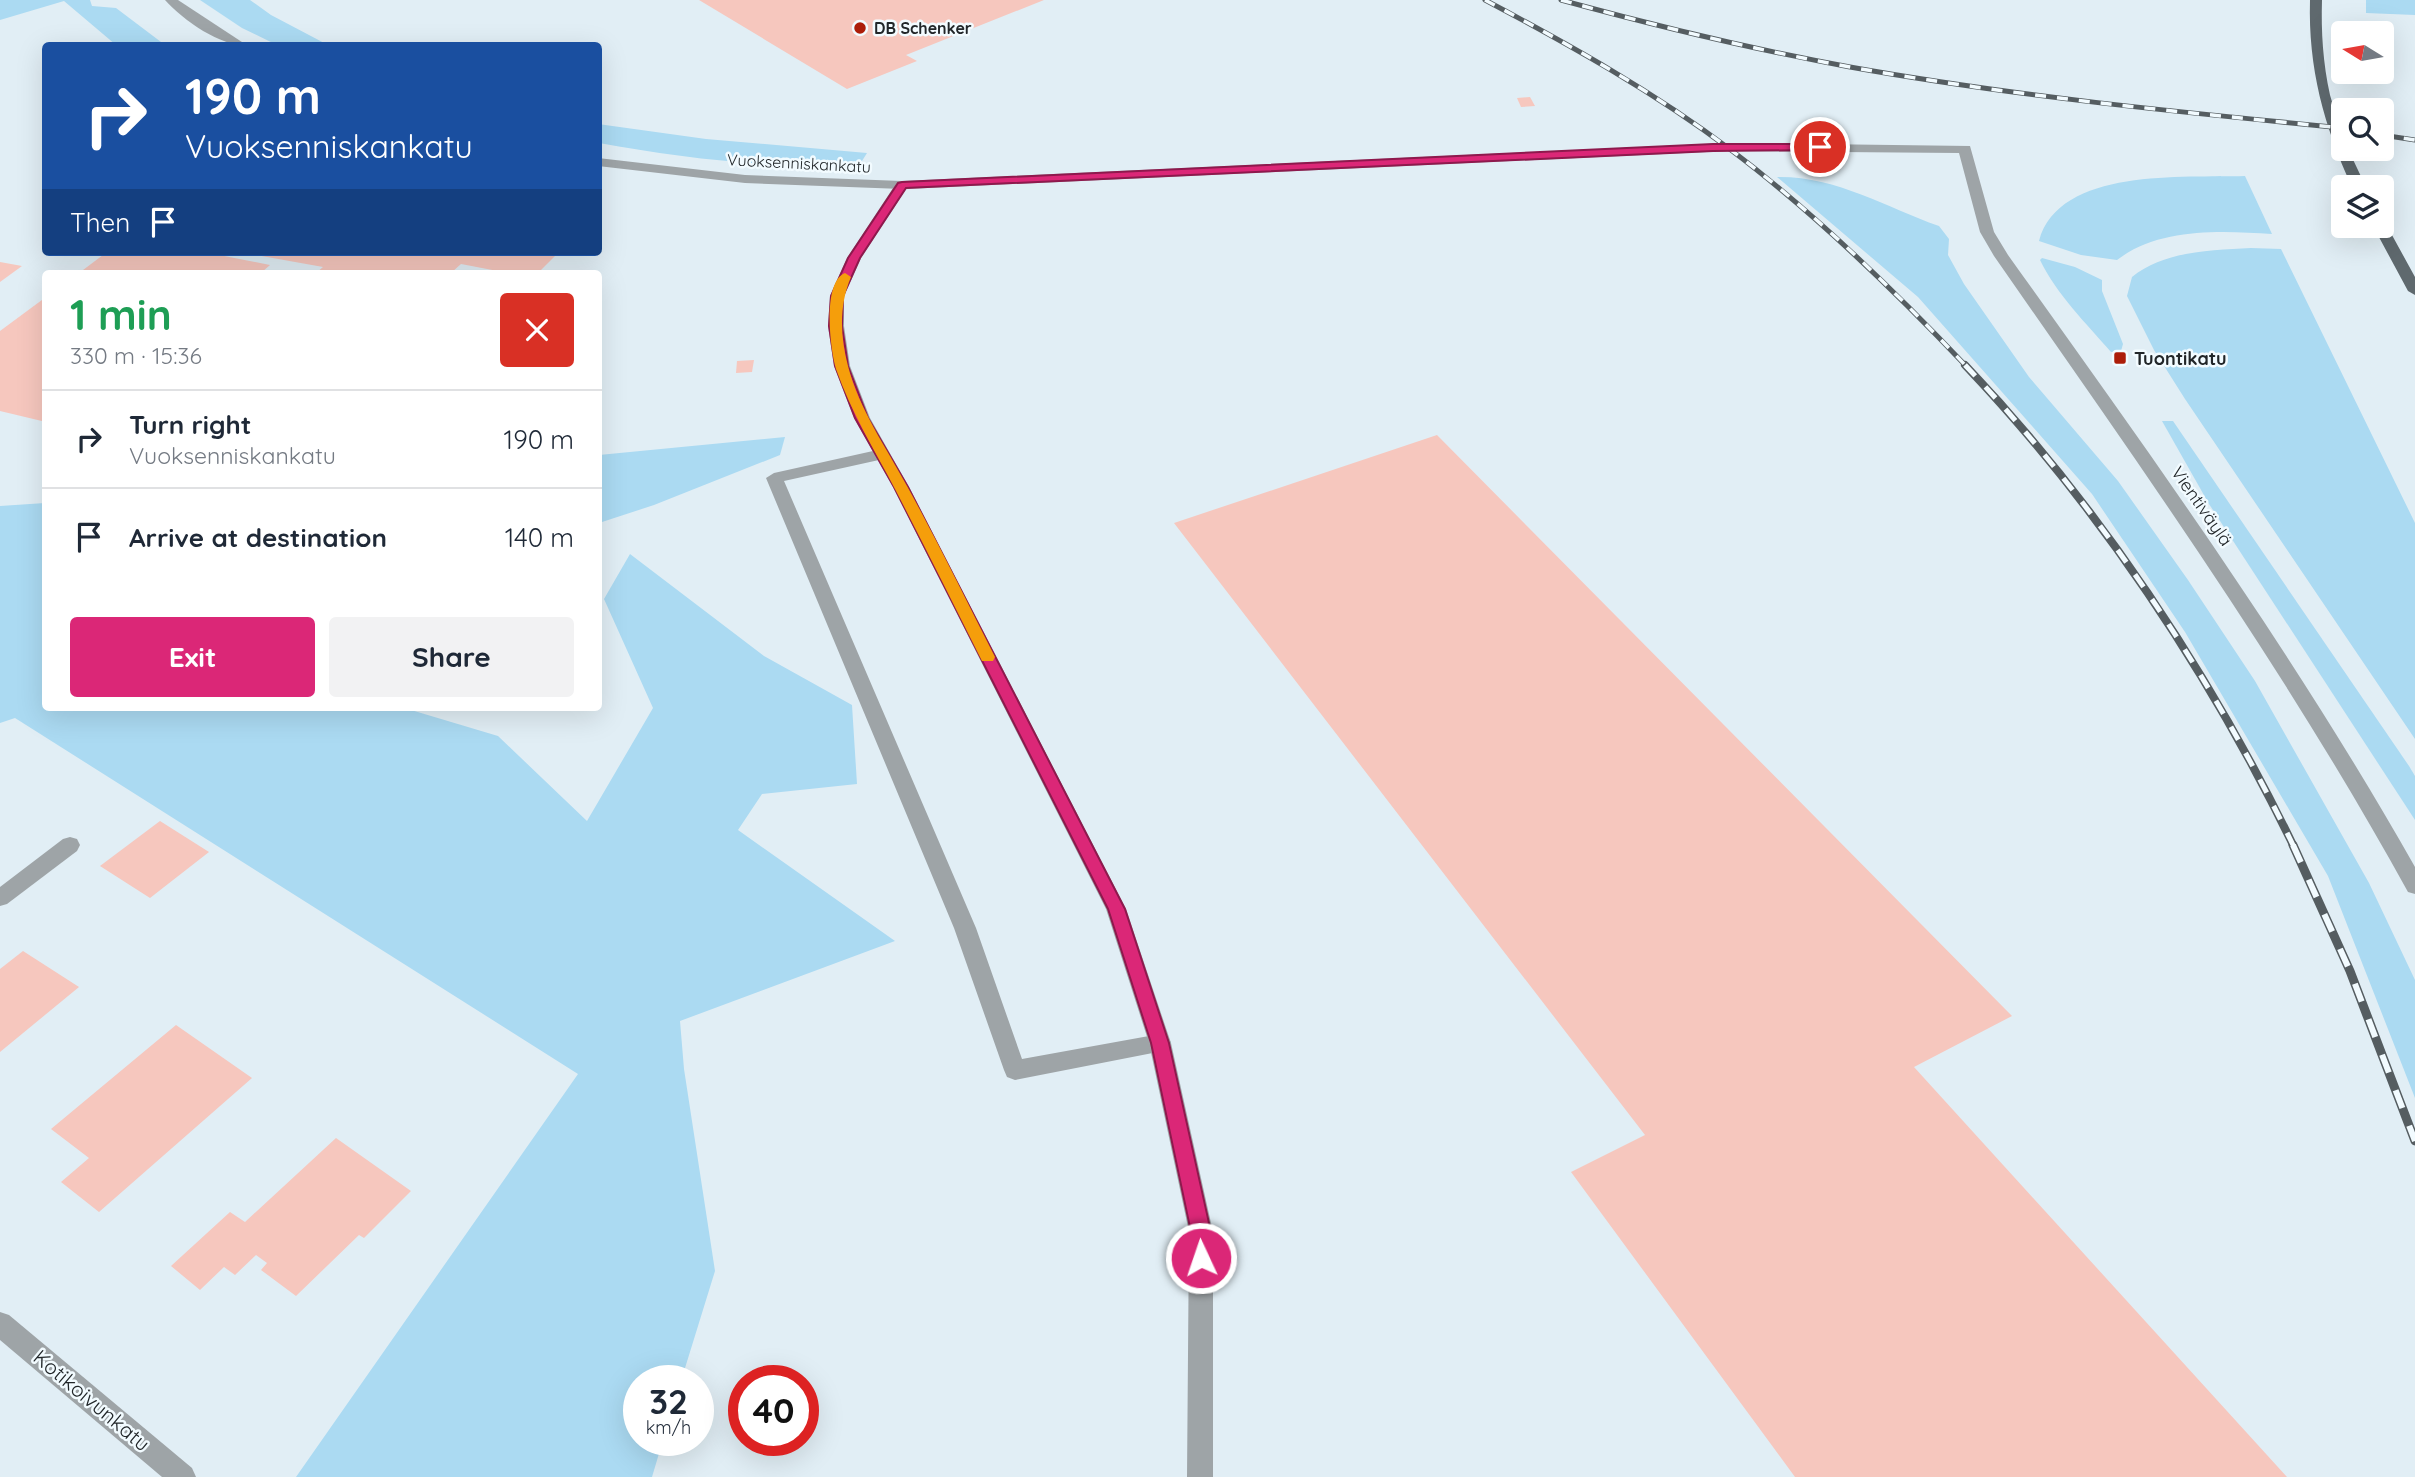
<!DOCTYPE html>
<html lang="en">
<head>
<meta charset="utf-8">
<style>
	:root { --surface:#fff; --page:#f2f2f3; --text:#1f2937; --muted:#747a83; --line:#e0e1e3; --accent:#db2777 }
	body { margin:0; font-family:Quicksand,sans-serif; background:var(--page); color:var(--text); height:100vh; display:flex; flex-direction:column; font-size:26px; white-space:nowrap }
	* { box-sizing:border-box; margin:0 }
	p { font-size:23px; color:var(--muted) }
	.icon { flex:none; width:38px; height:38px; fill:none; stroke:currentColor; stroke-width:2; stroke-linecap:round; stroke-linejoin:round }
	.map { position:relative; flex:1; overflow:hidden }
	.details { position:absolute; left:42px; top:270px; width:560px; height:441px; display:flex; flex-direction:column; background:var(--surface); border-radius:7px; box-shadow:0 7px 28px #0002 }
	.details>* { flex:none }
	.banner { position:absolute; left:42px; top:42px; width:560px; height:214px; border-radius:7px; box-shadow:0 7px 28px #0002; background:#1a4fa0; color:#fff; overflow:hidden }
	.needle { width:46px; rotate:281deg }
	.controls { position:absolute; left:2331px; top:21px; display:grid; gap:14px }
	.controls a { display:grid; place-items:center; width:63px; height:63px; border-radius:7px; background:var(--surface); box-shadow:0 7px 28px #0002; font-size:35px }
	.speed { position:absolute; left:623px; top:1365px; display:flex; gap:14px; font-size:35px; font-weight:700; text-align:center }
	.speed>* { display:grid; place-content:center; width:91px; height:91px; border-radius:50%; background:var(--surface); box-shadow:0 7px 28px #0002; line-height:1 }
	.speed small { font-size:18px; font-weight:400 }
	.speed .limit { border:10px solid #d22; background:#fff; color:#111 }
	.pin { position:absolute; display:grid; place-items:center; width:60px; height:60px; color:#fff; margin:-30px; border:4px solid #fff; border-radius:50%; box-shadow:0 2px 7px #0007 }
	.me { position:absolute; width:77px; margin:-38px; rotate:357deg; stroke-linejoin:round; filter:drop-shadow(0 0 5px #0008) }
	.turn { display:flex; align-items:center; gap:24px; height:147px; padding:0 28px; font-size:32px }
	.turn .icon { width:91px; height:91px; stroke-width:2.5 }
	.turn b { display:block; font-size:49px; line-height:60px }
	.then { display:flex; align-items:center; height:66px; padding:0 28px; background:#0003; gap:14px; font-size:26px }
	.round { display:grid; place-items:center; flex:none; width:74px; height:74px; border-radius:7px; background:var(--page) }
	.summary { display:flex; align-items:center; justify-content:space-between; height:119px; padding:0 28px }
	h1 { font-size:42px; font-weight:800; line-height:52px; color:#1e9e55 }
	.cta { display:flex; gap:14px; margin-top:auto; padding:14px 28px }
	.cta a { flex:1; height:80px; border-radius:7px; background:var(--accent); color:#fff; font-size:28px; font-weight:800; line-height:80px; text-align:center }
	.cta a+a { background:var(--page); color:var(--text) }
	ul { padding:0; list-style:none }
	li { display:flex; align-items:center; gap:21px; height:98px; padding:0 28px; border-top:2px solid var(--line) }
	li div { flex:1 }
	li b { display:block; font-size:26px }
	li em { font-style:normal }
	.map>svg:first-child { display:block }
</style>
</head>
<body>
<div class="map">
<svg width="2415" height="1477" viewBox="0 0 2415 1477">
	<rect width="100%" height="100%" fill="#e1eef5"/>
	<g fill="#abdaf2">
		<path d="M 0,0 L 90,0 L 92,6 L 116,8 L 165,45 L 116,45 L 64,1 L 0,20 Z"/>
		<path d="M 200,0 L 250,0 L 271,15 L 328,45 L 277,45 L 242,28 Z"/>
		<path d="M 2366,0 L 2415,0 L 2415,15 L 2366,13 Z"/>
		<path d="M 598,124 L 706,139 L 867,153 L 862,161 C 778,171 683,158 599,143 Z"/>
		<path d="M 2245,176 L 2272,234 C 2222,231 2160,227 2117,260 L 2081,255 L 2039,241 C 2059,167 2184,178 2245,176 Z"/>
		<path d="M 1777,177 C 1836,176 1885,207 1939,226 L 1949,239 L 1948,255 L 1964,284 L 2029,377 L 2118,481 L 2188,580 L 2255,681 L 2369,883 L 2415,980 L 2415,1098 L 2328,876 L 2185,632 L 2092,494 L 1918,297 Z"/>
		<path d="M 2251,248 L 2281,249 L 2415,523 L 2415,739 L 2185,399 L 2154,350 L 2127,296 L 2132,277 C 2164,251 2211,250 2251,248 Z"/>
		<path d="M 2042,258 L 2075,267 L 2102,280 L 2102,291 L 2123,344 L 2121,351 L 2111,352 C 2086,323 2057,295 2040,260 Z"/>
		<path d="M 2162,421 L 2173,421 L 2409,766 L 2415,776 L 2415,820 L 2209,504 Z"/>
		<path d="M 785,437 L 780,455 L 654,505 L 599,523 L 599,455 Z"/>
		<path d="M 45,503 L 46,707 L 401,707 L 498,736 L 587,821 L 653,708 L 604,599 L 630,554 L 764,656 L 852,705 L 857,784 L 762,794 L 738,830 L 895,941 L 680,1021 L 684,1069 L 715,1271 L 681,1381 L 639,1381 L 639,1440 L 663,1440 L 652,1477 L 296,1477 L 578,1074 L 15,718 L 0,723 L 0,506 Z"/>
	</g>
	<g fill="#f6c7be">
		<path d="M 699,0 L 1044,0 L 906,55 L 917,61 L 847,89 Z"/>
		<path d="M 1530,97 L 1535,106 L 1521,107 L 1517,98 Z"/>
		<path d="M 107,252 L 204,252 L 270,265 L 261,273 L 79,273 Z"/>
		<path d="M 259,252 L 559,252 L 538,273 L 508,273 L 461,264 L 451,273 L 316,273 L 323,267 L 256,255 Z"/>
		<path d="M 0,262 L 22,266 L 0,282 Z"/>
		<path d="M 46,297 L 46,422 L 0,411 L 0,331 Z"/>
		<path d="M 754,360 L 752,372 L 736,373 L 737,361 Z"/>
		<path d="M 1437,435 L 2012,1016 L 1914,1067 L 2287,1477 L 1795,1477 L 1571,1172 L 1645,1135 L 1174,523 Z"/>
		<path d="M 160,821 L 209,852 L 150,898 L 100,866 Z"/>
		<path d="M 23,951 L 79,987 L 0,1052 L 0,969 Z"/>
		<path d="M 176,1025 L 252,1078 L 99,1212 L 61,1182 L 89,1158 L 51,1129 Z"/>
		<path d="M 336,1138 L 411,1191 L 364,1238 L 359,1235 L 296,1296 L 261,1270 L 267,1263 L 256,1255 L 235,1275 L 224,1267 L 200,1290 L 171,1266 L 230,1212 L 245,1222 Z"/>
	</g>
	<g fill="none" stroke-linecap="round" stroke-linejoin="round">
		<path fill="#9ea4a7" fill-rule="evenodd" d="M 882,449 L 890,454 L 888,458 L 784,481 L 976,928 L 1022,1059 L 1160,1034 L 1168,1036 L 1171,1043 L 1168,1050 L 1015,1080 L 1007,1077 L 1004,1070 L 954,928 L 766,478 L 774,473 Z"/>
		<g fill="#9ea4a7" fill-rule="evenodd">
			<path d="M 165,0 L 178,0 L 248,46 C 220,46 184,21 165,0 Z"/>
			<path d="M 598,158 L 745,175 L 902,181 L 909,185 L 902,189 L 745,183 L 598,166 Z"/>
			<path d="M 70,837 L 77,839 L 80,845 L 77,851 L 7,904 L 0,906 L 0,887 L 63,839 Z"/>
			<path d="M 0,1312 L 9,1315 L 192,1468 L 196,1477 L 162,1477 L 0,1340 Z"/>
		</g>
		<path fill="#9ea4a7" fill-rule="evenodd" d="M 1728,143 L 1970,146 L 1994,232 L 2008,255 C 2151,455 2294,653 2415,867 L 2415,894 L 2408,892 C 2284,667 2140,466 1994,256 L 1980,232 L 1959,153 L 1728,151 L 906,189 L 861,258 L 844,296 L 844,326 L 850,366 L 870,418 L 909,487 L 1126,909 L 1171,1043 L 1213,1232 L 1213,1477 L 1187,1477 L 1189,1232 L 1149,1043 L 1106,909 L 893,487 L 854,418 L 834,366 L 828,326 L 830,296 L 847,258 L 897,182 L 902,181 Z"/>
		<g fill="#5f696e" fill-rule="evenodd">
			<path d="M 2310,0 L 2322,0 C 2321,32 2323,63 2330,95 C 2335,113 2343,130 2343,149 L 2348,149 L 2366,187 L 2352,187 C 2324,126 2308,68 2310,0 Z"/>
			<path d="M 2382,222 L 2387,226 L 2415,277 L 2415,295 L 2408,291 L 2373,226 L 2382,226 Z"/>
		</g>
		<defs>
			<g id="rail-far2">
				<path d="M 1485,0 C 1570,45 1654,92 1731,150 C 1816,214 1894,290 1967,367"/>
				<path d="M 1561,0 C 1656,26 1752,49 1850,67 C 2013,96 2178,112 2343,128"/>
				<path d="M 2382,135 L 2415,140"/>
			</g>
			<path id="rail-far1" d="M 1965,365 C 2098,505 2210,673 2294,847"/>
			<path id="rail" d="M 2293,845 L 2350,971 L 2415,1141"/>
		</defs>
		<use href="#rail-far2" stroke="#555d61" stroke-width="5"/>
		<use href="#rail-far1" stroke="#555d61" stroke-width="8"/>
		<use href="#rail" stroke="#555d61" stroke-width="9"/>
		<use href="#rail-far2" stroke="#f2fbff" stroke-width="3.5" stroke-dasharray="11" stroke-linecap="butt"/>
		<use href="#rail-far1" stroke="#f2fbff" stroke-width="5" stroke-dasharray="15" stroke-linecap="butt"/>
		<use href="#rail" stroke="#f2fbff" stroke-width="6" stroke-dasharray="19" stroke-linecap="butt"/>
	</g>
	<path fill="#db2777" stroke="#8e194d" stroke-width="2" d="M 1713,144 L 1820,144 L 1826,147 L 1820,150 L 1713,151 L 906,188 L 860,258 L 843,296 L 842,326 L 848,366 L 868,418 L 908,487 L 1125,909 L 1169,1043 L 1211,1232 L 1211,1258 L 1208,1264 L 1201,1267 L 1194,1264 L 1191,1258 L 1191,1232 L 1151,1043 L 1108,909 L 894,487 L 855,418 L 835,366 L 829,326 L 831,296 L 848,258 L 898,183 L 902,182 Z"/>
	<path fill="#f59e0b" d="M 845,273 L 851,277 C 839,305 840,336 848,366 C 859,409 886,447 907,486 C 938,542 966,600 995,657 L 993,661 L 982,661 L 980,657 C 952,601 924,545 895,489 C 874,449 851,412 836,369 C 830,349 822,282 845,273 Z"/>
	<g fill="#ac1d09" stroke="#f2fbff" stroke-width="2.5">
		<circle cx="860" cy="28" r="7"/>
		<rect x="2113" y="351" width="14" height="14" rx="3.5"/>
	</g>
	<g text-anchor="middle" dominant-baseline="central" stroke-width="5" stroke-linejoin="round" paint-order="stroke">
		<g font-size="16" font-weight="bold" fill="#212629" stroke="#f2fbff" text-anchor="start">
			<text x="874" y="28">DB Schenker</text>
		</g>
		<g font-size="16" fill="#212629" stroke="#f2fbff">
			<text transform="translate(799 163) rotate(3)">Vuoksenniskankatu</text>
		</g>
		<g font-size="18" font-weight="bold" fill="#212629" stroke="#f2fbff" text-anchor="start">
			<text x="2134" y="358">Tuontikatu</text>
		</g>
		<g font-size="18" fill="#212629" stroke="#f2fbff">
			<text transform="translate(2202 506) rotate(55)">Vientiväylä</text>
		</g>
		<g font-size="21" fill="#212629" stroke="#f2fbff">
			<text transform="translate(92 1400) rotate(40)">Kotikoivunkatu</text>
		</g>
	</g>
</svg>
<div class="controls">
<a><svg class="needle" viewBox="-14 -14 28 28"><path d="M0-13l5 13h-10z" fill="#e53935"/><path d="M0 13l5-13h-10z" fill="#747a83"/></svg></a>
<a><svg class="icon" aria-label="search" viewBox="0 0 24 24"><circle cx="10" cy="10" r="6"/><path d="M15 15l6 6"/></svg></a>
<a><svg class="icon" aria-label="layers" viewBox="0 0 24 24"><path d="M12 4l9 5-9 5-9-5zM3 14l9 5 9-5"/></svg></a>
</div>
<div class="speed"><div>32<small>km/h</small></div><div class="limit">40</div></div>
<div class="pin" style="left:1820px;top:147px;background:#d93025"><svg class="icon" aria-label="arrive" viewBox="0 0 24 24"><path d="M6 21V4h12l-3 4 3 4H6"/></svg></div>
<svg class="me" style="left:1201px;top:1258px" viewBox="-20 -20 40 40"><circle r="17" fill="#db2777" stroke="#fff" stroke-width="3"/><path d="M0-11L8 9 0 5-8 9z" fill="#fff"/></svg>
<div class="banner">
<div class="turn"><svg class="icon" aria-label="right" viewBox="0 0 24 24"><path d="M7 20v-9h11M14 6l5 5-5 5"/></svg><div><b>190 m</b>Vuoksenniskankatu</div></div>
<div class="then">Then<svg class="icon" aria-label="arrive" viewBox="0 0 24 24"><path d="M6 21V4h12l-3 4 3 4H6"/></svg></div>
</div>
<section class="details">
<div class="summary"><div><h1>1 min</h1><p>330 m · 15:36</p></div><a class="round" style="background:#d93025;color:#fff"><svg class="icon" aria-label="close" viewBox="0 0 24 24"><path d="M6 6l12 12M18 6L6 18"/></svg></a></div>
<ul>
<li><svg class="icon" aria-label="right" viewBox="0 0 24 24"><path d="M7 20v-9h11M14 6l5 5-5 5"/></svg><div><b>Turn right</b><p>Vuoksenniskankatu</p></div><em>190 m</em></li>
<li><svg class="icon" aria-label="arrive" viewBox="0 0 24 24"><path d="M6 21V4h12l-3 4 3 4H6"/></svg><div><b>Arrive at destination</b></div><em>140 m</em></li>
</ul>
<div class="cta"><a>Exit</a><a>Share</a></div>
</section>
</div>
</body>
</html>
